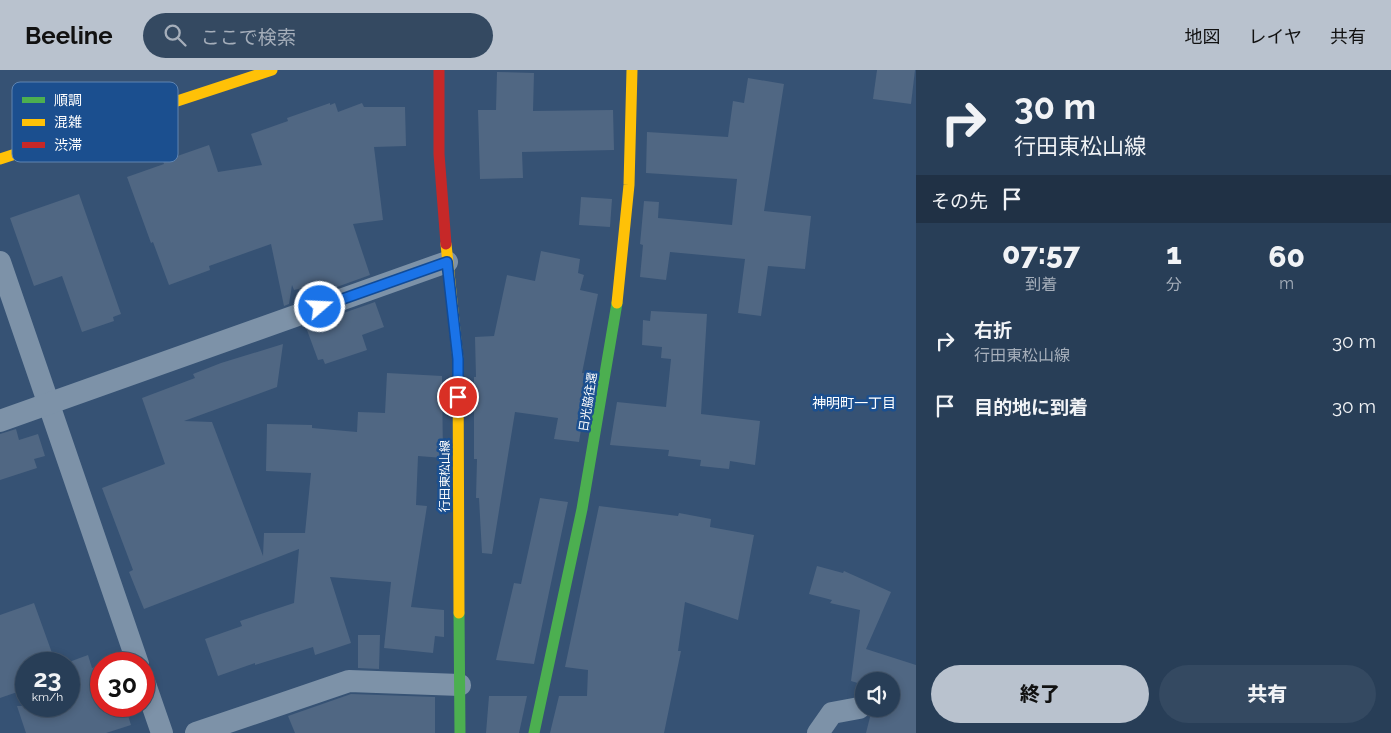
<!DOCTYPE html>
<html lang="ja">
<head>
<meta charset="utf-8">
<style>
	:root { --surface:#283e57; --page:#344961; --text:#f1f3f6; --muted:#a5aeba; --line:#44576d; --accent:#b9c2ce }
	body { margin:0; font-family:Raleway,"Noto Sans JP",sans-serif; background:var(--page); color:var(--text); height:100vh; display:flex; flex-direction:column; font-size:19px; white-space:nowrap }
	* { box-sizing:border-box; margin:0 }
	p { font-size:16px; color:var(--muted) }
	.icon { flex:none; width:28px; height:28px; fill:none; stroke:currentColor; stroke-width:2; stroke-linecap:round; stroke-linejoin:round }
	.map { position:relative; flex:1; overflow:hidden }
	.drawer { display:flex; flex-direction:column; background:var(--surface); width:475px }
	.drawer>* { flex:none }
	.top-card { background:#283e57; color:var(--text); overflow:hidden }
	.controls { position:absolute; left:855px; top:602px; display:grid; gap:10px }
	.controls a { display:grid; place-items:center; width:45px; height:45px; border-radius:50%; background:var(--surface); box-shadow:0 2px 8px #0003,0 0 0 1px var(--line); font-size:25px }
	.speed { position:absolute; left:15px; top:582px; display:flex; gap:10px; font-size:25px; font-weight:700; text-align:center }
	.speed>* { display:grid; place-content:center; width:65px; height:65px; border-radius:50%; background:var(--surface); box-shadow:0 2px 8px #0003,0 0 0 1px var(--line); line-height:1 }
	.speed small { font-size:12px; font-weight:400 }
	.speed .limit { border:8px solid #d22; background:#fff; color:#111 }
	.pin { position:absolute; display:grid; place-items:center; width:42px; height:42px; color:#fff; margin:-21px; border:2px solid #fff; border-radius:50%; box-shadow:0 1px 5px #0007 }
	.me { position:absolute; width:55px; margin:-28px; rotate:71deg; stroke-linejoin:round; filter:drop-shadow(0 0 4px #0008) }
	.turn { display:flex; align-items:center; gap:18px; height:105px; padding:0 15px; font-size:22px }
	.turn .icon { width:65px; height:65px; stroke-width:2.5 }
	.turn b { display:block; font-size:35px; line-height:42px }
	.then { display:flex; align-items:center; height:48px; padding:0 15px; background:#0003; gap:10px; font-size:19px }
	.eta { display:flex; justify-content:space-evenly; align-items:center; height:85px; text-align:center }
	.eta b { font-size:30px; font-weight:800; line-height:35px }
	.action { display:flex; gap:10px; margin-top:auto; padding:10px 15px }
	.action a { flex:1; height:58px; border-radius:30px; background:var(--accent); color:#111; font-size:20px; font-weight:800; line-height:58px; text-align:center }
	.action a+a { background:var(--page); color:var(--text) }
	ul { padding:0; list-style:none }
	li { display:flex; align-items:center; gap:15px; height:65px; padding:0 15px }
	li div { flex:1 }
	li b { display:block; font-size:19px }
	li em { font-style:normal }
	header { display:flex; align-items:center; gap:30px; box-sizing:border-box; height:70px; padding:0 25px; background:var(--accent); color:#111 }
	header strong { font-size:24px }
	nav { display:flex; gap:28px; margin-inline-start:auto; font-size:18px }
	.search { width:350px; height:45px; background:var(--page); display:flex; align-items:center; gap:12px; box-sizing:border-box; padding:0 18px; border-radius:28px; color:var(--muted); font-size:19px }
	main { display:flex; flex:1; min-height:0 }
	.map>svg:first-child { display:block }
</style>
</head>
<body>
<header>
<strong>Beeline</strong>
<div class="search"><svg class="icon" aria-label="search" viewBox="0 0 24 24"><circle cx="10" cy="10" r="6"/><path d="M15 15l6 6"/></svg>ここで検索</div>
<nav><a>地図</a><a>レイヤ</a><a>共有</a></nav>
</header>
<main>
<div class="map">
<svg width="916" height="663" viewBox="0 0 916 663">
	<rect width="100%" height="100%" fill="#365274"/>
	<g fill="#506783">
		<path d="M 877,0 L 915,0 L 911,34 L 873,29 Z"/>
		<path d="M 497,2 L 534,3 L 533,41 L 613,40 L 614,80 L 522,82 L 523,108 L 480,109 L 478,40 L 496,40 Z"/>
		<path d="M 748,8 L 784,14 L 764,141 L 811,146 L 805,199 L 768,196 L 761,246 L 738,243 L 745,189 L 670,182 L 666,210 L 640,207 L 643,175 L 640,174 L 644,131 L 659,132 L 658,148 L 732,155 L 737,109 L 646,103 L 647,62 L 728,67 L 733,31 L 744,33 Z"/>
		<path d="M 330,33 L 330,35 L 335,33 L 338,42 L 362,33 L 364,37 L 405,37 L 406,76 L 374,77 L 383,150 L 353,154 L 370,205 L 309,227 L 307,217 L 294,220 L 292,215 L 289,234 L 284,236 L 271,174 L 209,196 L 210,200 L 169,215 L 153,172 L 151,173 L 127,107 L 164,94 L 163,91 L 209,75 L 218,102 L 262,95 L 251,64 L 288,51 L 287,48 Z"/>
		<path d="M 79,124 L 121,244 L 113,247 L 114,251 L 82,262 L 62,206 L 34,216 L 10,148 Z"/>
		<path d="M 581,127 L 612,129 L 610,157 L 579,155 Z"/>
		<path d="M 541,181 L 580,189 L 578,203 L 584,205 L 580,220 L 598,224 L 582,303 L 584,303 L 581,329 L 586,329 L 579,372 L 554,369 L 558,348 L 515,342 L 492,484 L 482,483 L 479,428 L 476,428 L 477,389 L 474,389 L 474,307 L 476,307 L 475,267 L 494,266 L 507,205 L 535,211 Z"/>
		<path d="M 375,232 L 384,257 L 362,265 L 367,280 L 325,294 L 323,289 L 318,290 L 307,260 L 316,257 L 315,253 Z"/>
		<path d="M 651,241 L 707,244 L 701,344 L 760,351 L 755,395 L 730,391 L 729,399 L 700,396 L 701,390 L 668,386 L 669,380 L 610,375 L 617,332 L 666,337 L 671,289 L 661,288 L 662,277 L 642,275 L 643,250 L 650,251 Z"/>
		<path d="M 283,274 L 277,317 L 184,351 L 212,352 L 263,486 L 264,463 L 305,463 L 311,403 L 266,401 L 267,354 L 312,355 L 312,358 L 357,362 L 358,342 L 385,343 L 387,303 L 442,306 L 443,388 L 418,386 L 416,435 L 427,436 L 411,537 L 444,540 L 444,567 L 435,566 L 433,583 L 384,578 L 391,512 L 330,507 L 351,573 L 315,585 L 313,577 L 255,595 L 255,593 L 218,606 L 205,569 L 242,556 L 240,551 L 294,533 L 299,479 L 144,539 L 129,502 L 133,500 L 102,418 L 165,394 L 142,328 L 195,308 L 193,304 L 221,293 Z"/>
		<path d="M 16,359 L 19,370 L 38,364 L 45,386 L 34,389 L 37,398 L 0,410 L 0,364 Z"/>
		<path d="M 540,428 L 568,432 L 534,594 L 496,590 L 514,513 L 521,514 Z"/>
		<path d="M 599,436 L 678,446 L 679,443 L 711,449 L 710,457 L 754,465 L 738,550 L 685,532 L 678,581 L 681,581 L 664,663 L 550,663 L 559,626 L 587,626 L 588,600 L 565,597 Z"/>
		<path d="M 817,496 L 843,503 L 844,501 L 891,522 L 866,579 L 916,595 L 916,663 L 866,663 L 872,639 L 891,639 L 891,611 L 864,611 L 864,615 L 851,611 L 860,540 L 830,533 L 832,530 L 809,524 Z"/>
		<path d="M 34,533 L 56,594 L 26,594 L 26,619 L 0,628 L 0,545 Z"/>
		<path d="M 358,565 L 380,565 L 379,599 L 358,598 Z"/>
		<path d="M 88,585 L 92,598 L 101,595 L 101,636 L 125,636 L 131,655 L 106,663 L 26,663 L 17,636 L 69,636 L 69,592 Z"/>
		<path d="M 351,624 L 435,627 L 435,663 L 295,663 L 288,646 Z"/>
		<path d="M 489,626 L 527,626 L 519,663 L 486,663 Z"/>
	</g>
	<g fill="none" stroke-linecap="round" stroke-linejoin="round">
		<g stroke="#7d92a8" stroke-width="22">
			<path d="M 0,192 L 138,594"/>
			<path d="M 0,351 L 447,192"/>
			<path d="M 144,611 L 162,663"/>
			<path d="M 196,663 L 349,611 L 460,615"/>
			<path d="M 818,663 L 832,643 L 859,638"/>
		</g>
		<g stroke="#4caf50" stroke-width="11">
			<path d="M 459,543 L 460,663"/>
			<path d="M 534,663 L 582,439 L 617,233"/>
		</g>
		<g stroke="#ffc107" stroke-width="11">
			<path d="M 0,89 L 272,0"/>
			<path d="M 446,174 L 458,289 L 459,543"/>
			<path d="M 617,233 L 629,115 L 632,0"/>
		</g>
		<path stroke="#c62828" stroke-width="11" d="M 439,0 L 439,84 L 446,174"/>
	</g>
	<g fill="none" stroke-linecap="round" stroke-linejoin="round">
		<defs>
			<path id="route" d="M 320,237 L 447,192 L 458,289 L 458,327"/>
		</defs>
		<use href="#route" stroke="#114b97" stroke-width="12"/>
		<use href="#route" stroke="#1a73e8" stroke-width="9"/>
	</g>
	<g text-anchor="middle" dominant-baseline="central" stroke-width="5" stroke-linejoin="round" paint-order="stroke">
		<g font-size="12" fill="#fff" stroke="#1b4f8f">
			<text transform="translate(588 332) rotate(-81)">日光脇往還</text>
			<text transform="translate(445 406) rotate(-90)">行田東松山線</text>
		</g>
		<g font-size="14" fill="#fff" stroke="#1b4f8f">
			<text x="854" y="333">神明町一丁目</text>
		</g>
	</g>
	<rect x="12" y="12" width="166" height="80" rx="8" fill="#1b4f8f" stroke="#5f84b1" stroke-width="1"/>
	<rect x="22" y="27" width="23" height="6" fill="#4caf50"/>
	<rect x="22" y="49" width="23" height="7" fill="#ffc107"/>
	<rect x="22" y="72" width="23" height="6" fill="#c62828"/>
	<g font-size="14" fill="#fff">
		<text x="54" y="35">順調</text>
		<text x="54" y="57">混雑</text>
		<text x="54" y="80">渋滞</text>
	</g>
</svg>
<div class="controls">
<a><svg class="icon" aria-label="sound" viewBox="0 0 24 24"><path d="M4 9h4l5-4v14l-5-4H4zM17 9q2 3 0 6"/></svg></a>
</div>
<div class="speed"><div>23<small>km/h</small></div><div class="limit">30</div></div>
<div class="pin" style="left:458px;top:327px;background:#d93025"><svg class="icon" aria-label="arrive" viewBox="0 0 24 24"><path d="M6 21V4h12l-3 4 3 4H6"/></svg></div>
<svg class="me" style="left:320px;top:237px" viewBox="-20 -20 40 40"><circle r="17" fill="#1a73e8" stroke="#fff" stroke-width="3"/><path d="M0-11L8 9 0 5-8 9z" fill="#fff"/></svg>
</div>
<section class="drawer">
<div class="top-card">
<div class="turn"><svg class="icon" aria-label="right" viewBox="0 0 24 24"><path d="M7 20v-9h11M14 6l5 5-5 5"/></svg><div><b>30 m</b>行田東松山線</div></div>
<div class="then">その先<svg class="icon" aria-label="arrive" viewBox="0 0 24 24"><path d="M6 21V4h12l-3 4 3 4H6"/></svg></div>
</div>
<div class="eta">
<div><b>07:57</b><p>到着</p></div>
<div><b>1</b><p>分</p></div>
<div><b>60</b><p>m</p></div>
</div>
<ul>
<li><svg class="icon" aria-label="right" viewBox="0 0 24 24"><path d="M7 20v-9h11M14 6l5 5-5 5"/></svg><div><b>右折</b><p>行田東松山線</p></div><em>30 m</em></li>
<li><svg class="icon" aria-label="arrive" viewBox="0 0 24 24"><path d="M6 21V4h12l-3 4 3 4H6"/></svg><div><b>目的地に到着</b></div><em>30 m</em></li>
</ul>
<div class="action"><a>終了</a><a>共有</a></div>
</section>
</main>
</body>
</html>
